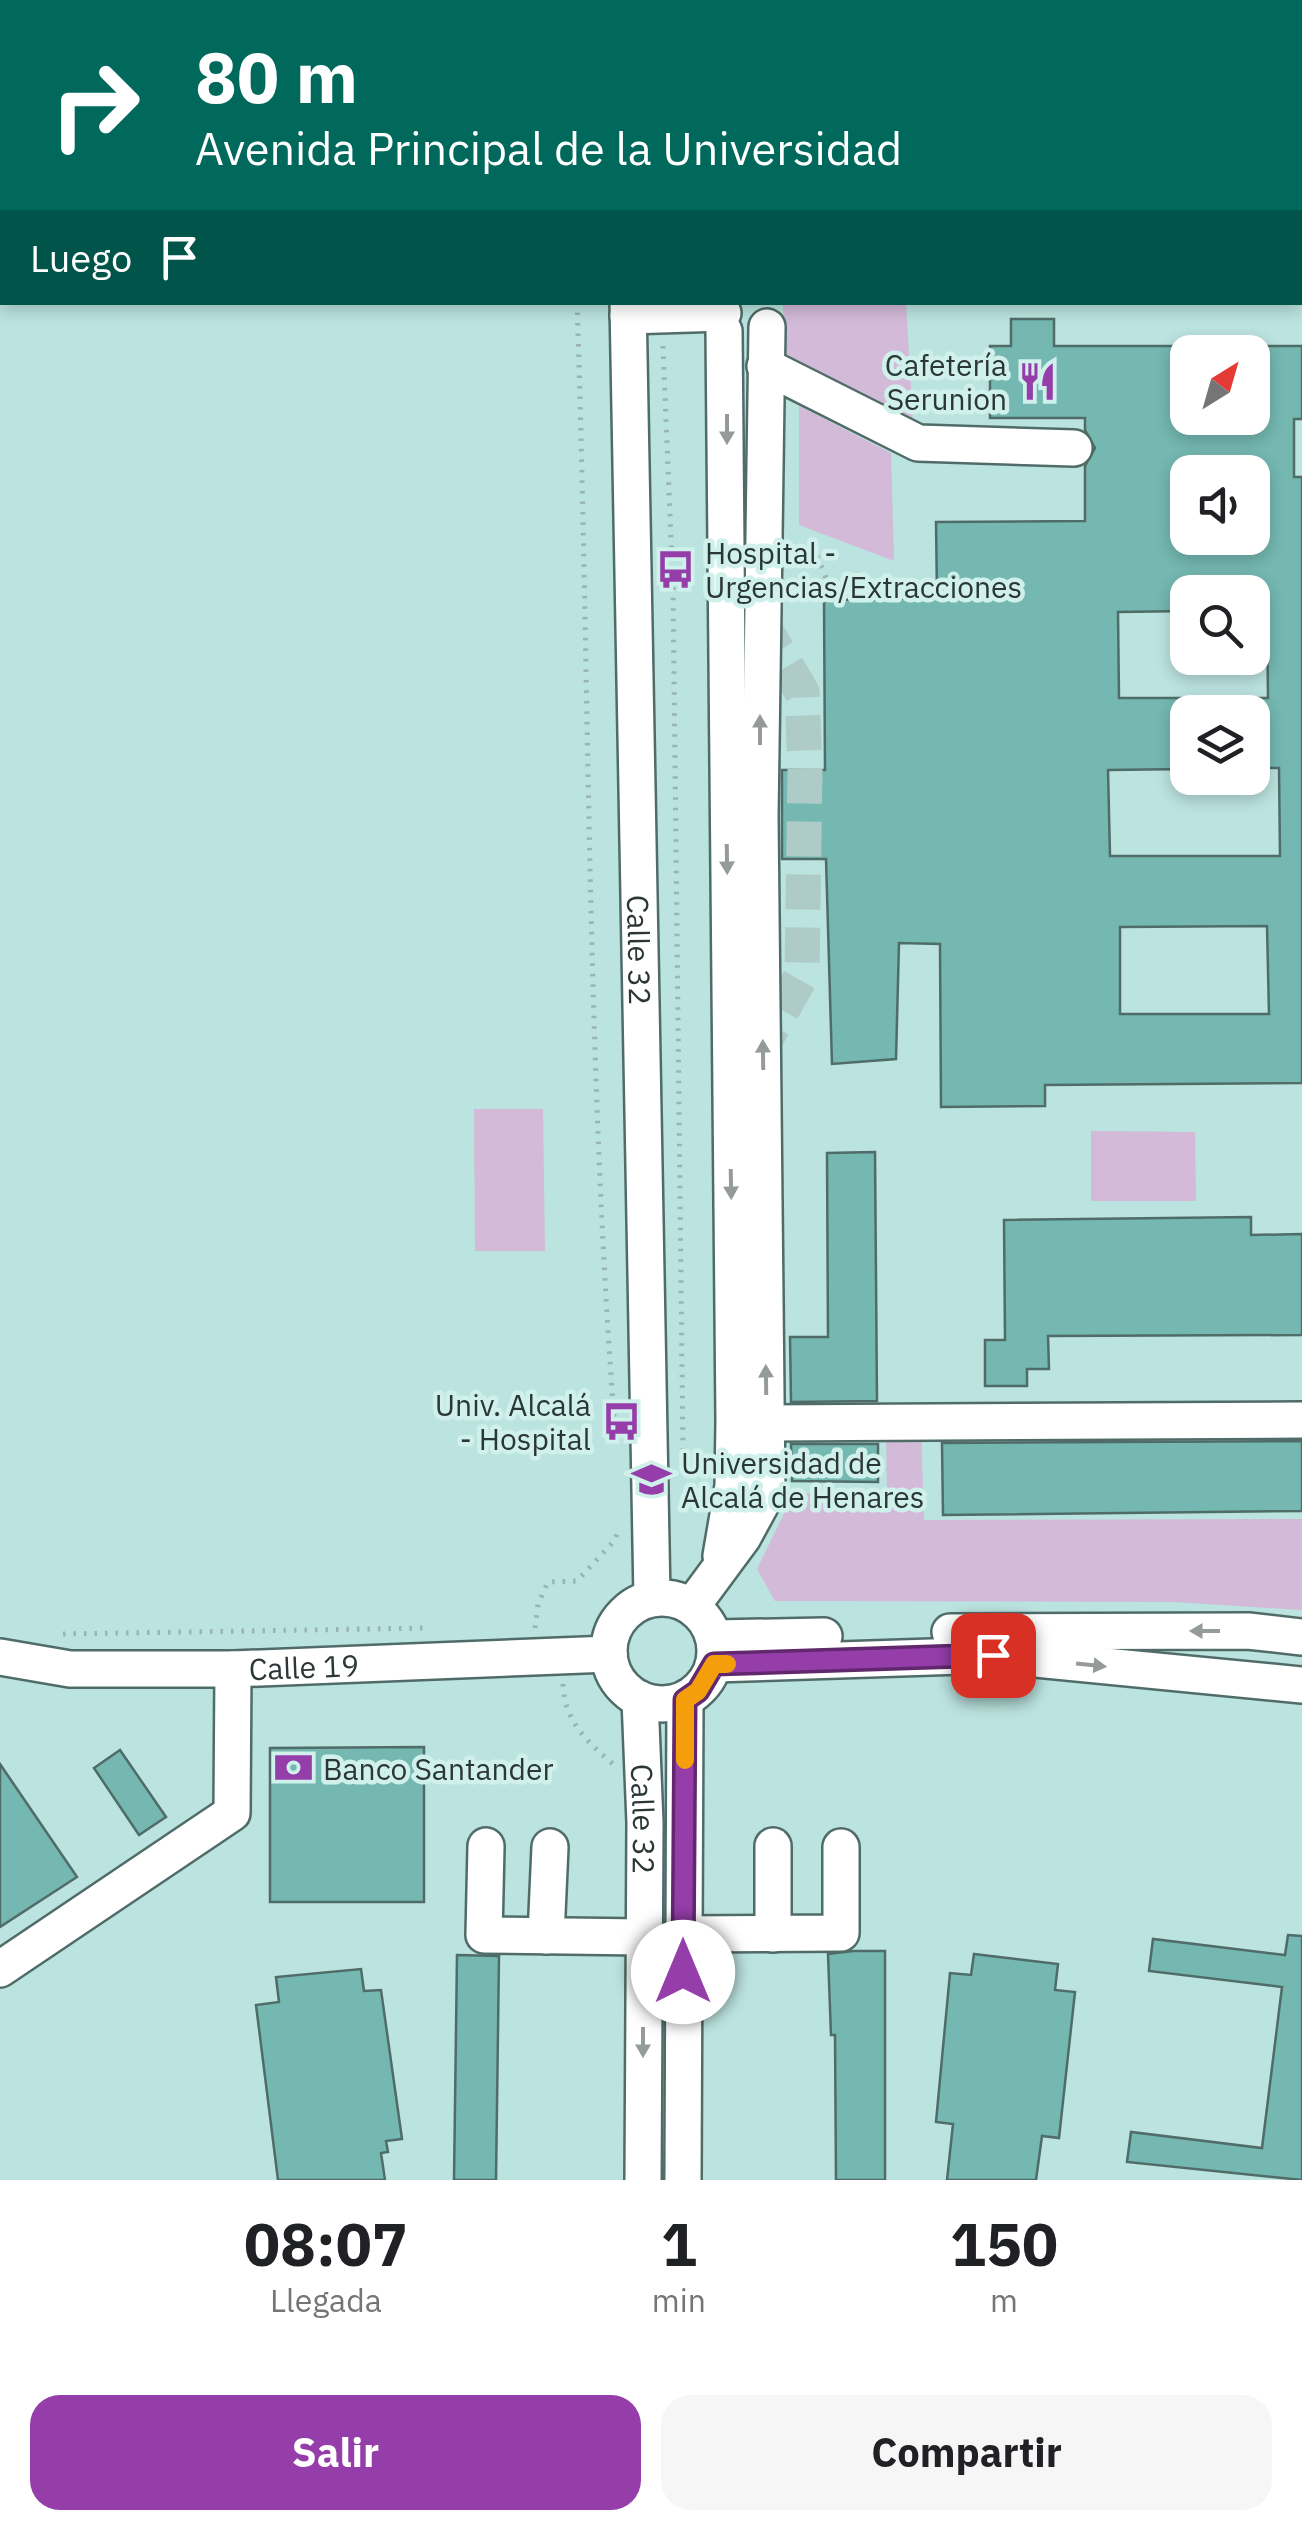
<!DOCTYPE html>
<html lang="es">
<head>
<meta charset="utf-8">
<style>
	:root { --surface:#fff; --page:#f6f6f6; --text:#202124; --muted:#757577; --accent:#953eaa }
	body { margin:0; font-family:"IBM Plex Sans",sans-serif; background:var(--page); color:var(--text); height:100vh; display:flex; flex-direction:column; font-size:38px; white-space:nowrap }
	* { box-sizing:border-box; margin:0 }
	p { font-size:32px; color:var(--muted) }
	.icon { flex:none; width:55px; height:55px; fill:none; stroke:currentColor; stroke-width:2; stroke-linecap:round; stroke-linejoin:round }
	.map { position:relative; height:2180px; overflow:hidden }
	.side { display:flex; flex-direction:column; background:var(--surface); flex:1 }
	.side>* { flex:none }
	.guide { position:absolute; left:0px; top:0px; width:1302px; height:305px; box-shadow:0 5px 15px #0003; background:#00695c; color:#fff; overflow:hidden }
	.needle { width:65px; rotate:37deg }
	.fabs { position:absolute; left:1170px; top:335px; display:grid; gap:20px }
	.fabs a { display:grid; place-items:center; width:100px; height:100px; border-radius:20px; background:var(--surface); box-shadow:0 5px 15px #0003; font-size:50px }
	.pin { position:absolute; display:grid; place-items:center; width:85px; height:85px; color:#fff; margin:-42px; border-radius:20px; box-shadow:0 5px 15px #0006 }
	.me { position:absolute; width:110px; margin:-55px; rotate:0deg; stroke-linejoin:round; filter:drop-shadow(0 0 8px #0008) }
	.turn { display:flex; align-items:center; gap:35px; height:210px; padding:0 30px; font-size:45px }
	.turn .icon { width:130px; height:130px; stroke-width:2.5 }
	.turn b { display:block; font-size:70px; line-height:85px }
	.then { display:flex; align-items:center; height:95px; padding:0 30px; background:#0003; gap:20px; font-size:38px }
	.eta { display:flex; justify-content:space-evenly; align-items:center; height:170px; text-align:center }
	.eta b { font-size:60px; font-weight:800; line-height:70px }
	.button { display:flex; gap:20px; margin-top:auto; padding:20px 30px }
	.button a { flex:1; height:115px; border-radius:30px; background:var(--accent); color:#fff; font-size:40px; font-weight:800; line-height:115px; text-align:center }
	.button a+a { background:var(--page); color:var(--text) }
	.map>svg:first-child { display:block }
</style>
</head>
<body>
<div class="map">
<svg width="1302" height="2180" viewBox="0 0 1302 2180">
	<rect width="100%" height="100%" fill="#d0f0ec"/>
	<path fill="#bbe3df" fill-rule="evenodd" d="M 0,0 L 1302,0 L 1302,2180 L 0,2180 ZM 2,2 L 1300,2 L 1300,302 L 2,302 ZM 1188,352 L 1252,352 L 1252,418 L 1188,418 ZM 1188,472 L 1252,472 L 1252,538 L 1188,538 ZM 1188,592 L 1252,592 L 1252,658 L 1188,658 ZM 1188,712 L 1252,712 L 1252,778 L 1188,778 Z"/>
	<g fill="#d2bad8">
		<path d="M 783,303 L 906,303 L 913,421 L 784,355 Z"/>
		<path d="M 799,406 L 891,453 L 894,561 L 799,525 Z"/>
		<path d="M 474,1109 L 543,1109 L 545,1251 L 475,1251 Z"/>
		<path d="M 1091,1131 L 1195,1132 L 1196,1201 L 1091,1201 Z"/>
		<path d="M 886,1429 L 921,1430 L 924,1520 L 1302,1519 L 1302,1610 L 1174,1602 L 775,1601 L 757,1569 L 794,1493 L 887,1495 Z"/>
	</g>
	<g fill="#74b8b1" stroke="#506c69" stroke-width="2.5" fill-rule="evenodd">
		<path d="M 1011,319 L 1054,319 L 1054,346 L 1177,346 L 1177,418 L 1252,418 L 1252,346 L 1302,346 L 1302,419 L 1294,419 L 1294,477 L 1302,477 L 1302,1083 L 1045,1085 L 1045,1106 L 941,1107 L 940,944 L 899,943 L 896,1059 L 832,1064 L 826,859 L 782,859 L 782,770 L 825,770 L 824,600 L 937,598 L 936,522 L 1085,521 L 1085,466 L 1095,448 L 1085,430 L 1085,418 L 990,418 L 990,346 L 1011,346 ZM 1188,472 L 1252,472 L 1252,538 L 1188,538 ZM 1188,592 L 1252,592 L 1252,611 L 1267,611 L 1268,698 L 1252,698 L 1252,768 L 1279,768 L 1280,856 L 1110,856 L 1108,770 L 1188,769 L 1188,698 L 1119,698 L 1118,612 L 1188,611 ZM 1267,926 L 1269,1014 L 1120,1014 L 1120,927 Z"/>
		<path d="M 875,1152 L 877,1401 L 791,1402 L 790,1337 L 828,1337 L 827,1153 Z"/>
		<path d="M 1251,1217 L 1251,1235 L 1302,1234 L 1302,1335 L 1048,1336 L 1049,1369 L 1027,1369 L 1027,1386 L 985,1386 L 985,1340 L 1005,1340 L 1004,1220 Z"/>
		<path d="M 1302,1441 L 1302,1511 L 943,1515 L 942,1443 Z"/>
		<path d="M 791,1444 L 878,1444 L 878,1482 L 792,1481 Z"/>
		<path d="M 424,1747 L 424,1902 L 270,1902 L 270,1748 Z"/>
		<path d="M 120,1750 L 166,1817 L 139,1835 L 94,1768 Z"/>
		<path d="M 0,1764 L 77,1877 L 0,1927 Z"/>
		<path d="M 1288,1935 L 1302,1936 L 1302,2180 L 1127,2162 L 1131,2132 L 1262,2148 L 1282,1987 L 1149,1971 L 1153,1939 L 1285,1955 Z"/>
		<path d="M 853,1951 L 885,1951 L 885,2180 L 836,2180 L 835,2035 L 831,2035 L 828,1954 Z"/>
		<path d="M 974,1954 L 1058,1964 L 1055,1990 L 1075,1992 L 1059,2138 L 1042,2136 L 1036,2180 L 947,2180 L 953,2124 L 936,2122 L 950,1973 L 971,1975 Z"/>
		<path d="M 457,1955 L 499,1956 L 496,2180 L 454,2180 Z"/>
		<path d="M 361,1969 L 364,1991 L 381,1990 L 402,2139 L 386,2141 L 388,2152 L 381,2153 L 385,2180 L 278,2180 L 256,2005 L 279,2002 L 276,1977 Z"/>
	</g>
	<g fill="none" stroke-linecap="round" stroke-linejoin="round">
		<path stroke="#afcbc8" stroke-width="35" stroke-dasharray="35 18" stroke-linecap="butt" d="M 760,621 L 802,692 L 805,770 L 802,975 L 763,1044"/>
		<defs>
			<g id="minor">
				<path d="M 607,0 L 607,2"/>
				<path d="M 638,0 L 638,2"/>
				<path d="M 1300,11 L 1302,11"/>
				<path d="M 1300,259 L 1302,259"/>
				<path id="s1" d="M 628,302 L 652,1598"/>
				<path d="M 628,316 L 723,313"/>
				<path d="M 765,366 L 918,443 L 1074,448"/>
				<path d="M 767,1423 L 1302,1420"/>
				<path d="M 721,1556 L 733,1486 L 734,1421 L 724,331"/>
				<circle cx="662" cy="1651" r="53"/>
				<path d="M 692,1606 L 743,1537 L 767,1493 L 760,816 L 767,327"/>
				<path d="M 950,1632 L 1248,1631 L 1302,1637"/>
				<path d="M 715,1638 L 824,1636"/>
				<path id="s2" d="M 0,1657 L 70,1669 L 233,1669 L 609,1654"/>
				<path d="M 714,1664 L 993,1655 L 1302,1685"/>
				<path id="s3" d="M 640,1699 L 645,1823 L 643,2180"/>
				<path d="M 486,1846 L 484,1935 L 643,1937"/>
				<path d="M 684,1934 L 841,1933 L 841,1847"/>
				<path d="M 773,1934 L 773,1846"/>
				<path d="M 546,1936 L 550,1847"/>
				<path d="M 0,1969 L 232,1813 L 233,1669"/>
				<path d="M 683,2180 L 685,1700"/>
			</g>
		</defs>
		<use href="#minor" stroke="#506c69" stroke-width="40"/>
		<g stroke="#9ab4b1" stroke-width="5" stroke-dasharray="2.5 8" stroke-linecap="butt">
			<path d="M 418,0 L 421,2"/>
			<path d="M 566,0 L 566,2"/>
			<path d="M 680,0 L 680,2"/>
			<path d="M 812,2 L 851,0"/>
			<path d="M 957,2 L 997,0"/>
			<path d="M 577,302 C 590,678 586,1055 615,1430"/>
			<path d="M 663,346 L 673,588 L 683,1455"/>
			<path d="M 817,556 L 834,597"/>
			<path d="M 857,572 L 859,599"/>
			<path d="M 535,1628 L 538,1604 L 548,1582 L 577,1581 L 615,1540 L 618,1530"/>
			<path d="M 63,1634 L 427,1628"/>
			<path d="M 563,1684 C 564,1720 586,1741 613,1764"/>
		</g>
		<use href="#minor" stroke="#fff" stroke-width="35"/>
	</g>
	<defs><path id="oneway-solid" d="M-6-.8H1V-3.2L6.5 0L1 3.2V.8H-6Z" transform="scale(2.5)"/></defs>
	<g fill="#959b9a">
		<use href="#oneway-solid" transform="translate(727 429) rotate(90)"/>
		<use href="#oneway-solid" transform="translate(760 730) rotate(-90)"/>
		<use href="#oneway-solid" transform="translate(727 859) rotate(89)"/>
		<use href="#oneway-solid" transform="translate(763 1055) rotate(-91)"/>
		<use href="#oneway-solid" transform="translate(731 1184) rotate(89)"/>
		<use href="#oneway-solid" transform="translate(766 1380) rotate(-91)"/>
		<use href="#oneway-solid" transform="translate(1205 1631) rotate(-180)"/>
		<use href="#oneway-solid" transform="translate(1091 1665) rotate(6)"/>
		<use href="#oneway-solid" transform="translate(643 2042) rotate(90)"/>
	</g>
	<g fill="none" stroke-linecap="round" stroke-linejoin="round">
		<defs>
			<path id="route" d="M 683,1972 L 685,1700 L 698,1691 L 714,1664 L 993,1655"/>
		</defs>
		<use href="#route" stroke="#61286e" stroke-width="25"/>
		<use href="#route" stroke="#953eaa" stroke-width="18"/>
		<path stroke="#f59e0b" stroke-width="18" d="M 685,1760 L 685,1700 L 698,1691 L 714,1664 L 727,1664"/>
	</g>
	<defs>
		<symbol id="restaurant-bare" viewBox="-9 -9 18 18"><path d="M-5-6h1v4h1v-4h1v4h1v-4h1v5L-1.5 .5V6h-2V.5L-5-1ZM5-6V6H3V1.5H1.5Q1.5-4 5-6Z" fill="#953eaa" stroke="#d0f0ec" stroke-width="2.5" paint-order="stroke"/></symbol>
		<symbol id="bus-bare" viewBox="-9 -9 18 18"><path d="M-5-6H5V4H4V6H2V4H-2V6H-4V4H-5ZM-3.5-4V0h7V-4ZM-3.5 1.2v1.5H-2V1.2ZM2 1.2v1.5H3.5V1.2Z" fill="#953eaa" stroke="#d0f0ec" stroke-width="2.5" paint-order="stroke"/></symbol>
		<symbol id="university-bare" viewBox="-9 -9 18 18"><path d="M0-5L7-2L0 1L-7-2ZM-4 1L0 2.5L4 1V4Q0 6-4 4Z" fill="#953eaa" stroke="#d0f0ec" stroke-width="2.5" paint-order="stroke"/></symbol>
		<symbol id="bank-bare" viewBox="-9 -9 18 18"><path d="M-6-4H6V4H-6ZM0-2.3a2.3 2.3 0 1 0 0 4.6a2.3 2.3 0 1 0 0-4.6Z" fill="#953eaa" stroke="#d0f0ec" stroke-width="2.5" paint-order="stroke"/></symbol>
	</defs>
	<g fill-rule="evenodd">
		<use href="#restaurant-bare" x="1010" y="354" width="55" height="55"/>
		<use href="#bus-bare" x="648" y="542" width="55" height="55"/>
		<use href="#bus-bare" x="594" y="1394" width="55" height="55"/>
		<use href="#university-bare" x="624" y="1452" width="55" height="55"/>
		<use href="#bank-bare" x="266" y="1740" width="55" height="55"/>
	</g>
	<g text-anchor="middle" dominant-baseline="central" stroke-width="9" stroke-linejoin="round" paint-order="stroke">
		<g font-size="30" fill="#2b3736" stroke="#d0f0ec" text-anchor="start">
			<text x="1007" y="364" text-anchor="end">Cafetería<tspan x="1007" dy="34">Serunion</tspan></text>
			<text x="705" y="552">Hospital -<tspan x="705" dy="34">Urgencias/Extracciones</tspan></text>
			<text x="591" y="1404" text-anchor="end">Univ. Alcalá<tspan x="591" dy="34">- Hospital</tspan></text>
			<text x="681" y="1462">Universidad de<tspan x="681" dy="34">Alcalá de Henares</tspan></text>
			<text x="323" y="1768">Banco Santander</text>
		</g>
		<g font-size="30" fill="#2b3736" stroke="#d0f0ec">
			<text stroke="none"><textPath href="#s1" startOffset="648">Calle 32</textPath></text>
			<text stroke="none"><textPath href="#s2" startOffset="305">Calle 19</textPath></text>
			<text stroke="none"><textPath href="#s3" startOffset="120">Calle 32</textPath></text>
		</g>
	</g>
</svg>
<div class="fabs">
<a><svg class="needle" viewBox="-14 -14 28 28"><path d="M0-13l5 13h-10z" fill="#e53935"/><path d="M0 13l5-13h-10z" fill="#757577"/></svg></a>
<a><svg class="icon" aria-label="sound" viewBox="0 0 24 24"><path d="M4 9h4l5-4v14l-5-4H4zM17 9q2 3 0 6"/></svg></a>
<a><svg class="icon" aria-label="search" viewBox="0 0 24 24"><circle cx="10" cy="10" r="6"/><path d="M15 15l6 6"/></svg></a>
<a><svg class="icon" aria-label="layers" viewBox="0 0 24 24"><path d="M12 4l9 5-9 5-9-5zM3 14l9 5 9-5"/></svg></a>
</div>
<div class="pin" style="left:993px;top:1655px;background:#d93025"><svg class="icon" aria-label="arrive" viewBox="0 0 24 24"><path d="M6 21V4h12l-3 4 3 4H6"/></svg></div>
<svg class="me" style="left:683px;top:1972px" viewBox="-20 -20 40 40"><circle r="19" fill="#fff"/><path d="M0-13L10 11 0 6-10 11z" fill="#953eaa"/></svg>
<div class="guide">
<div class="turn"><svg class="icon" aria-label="right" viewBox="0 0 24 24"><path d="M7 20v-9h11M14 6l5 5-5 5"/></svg><div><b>80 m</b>Avenida Principal de la Universidad</div></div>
<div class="then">Luego<svg class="icon" aria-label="arrive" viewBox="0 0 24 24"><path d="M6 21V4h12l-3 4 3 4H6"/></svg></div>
</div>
</div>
<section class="side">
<div class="eta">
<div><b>08:07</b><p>Llegada</p></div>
<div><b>1</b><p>min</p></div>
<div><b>150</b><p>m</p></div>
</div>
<div class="button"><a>Salir</a><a>Compartir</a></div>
</section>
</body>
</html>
